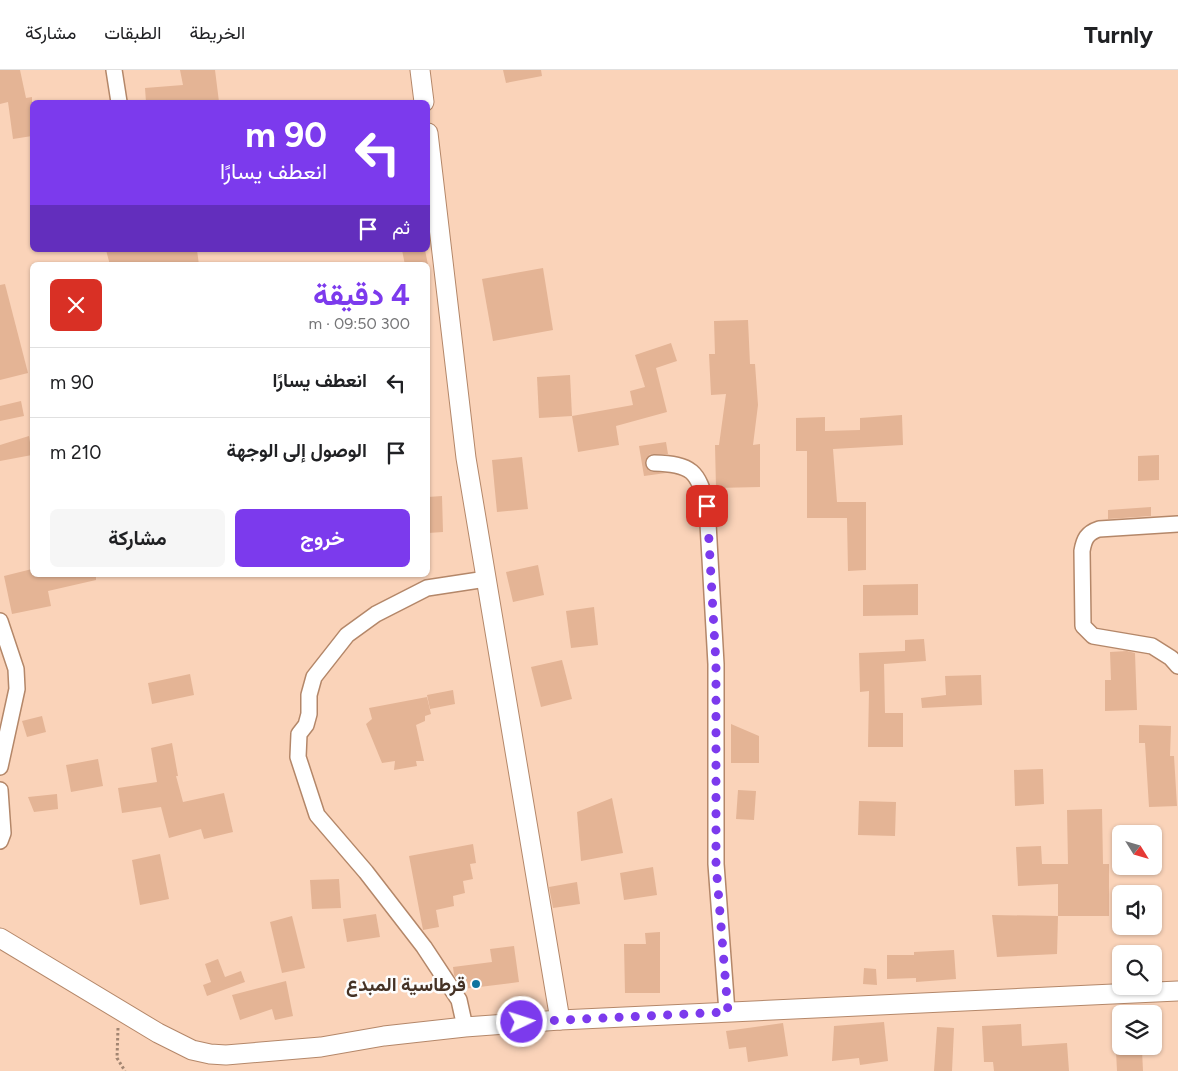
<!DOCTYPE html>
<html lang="ar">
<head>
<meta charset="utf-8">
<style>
	:root { --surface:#fff; --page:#f6f6f6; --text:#202124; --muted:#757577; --line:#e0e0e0; --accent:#7c3aed }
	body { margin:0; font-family:Figtree,Vazirmatn,sans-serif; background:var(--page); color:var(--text); direction:rtl; height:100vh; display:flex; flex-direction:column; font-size:19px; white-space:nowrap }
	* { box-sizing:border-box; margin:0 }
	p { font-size:16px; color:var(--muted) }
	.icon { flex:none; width:28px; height:28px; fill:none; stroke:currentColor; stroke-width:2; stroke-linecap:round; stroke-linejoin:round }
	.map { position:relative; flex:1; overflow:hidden; direction:ltr }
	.sheet { position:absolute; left:30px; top:192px; width:400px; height:315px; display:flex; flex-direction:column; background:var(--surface); border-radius:8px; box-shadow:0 1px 4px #0004; direction:rtl }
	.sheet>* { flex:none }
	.guide { position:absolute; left:30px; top:30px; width:400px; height:152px; border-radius:8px; box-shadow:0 1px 4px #0004; direction:rtl; background:#7c3aed; color:#fff; overflow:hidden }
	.needle { width:32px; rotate:127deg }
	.fabs { position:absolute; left:1112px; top:755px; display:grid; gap:10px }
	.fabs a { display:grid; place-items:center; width:50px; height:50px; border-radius:8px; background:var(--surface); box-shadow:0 1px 4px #0004; font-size:25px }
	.pin { position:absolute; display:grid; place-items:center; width:42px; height:42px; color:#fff; margin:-21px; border-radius:10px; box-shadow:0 2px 8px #0006 }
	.me { position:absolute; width:55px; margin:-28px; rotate:86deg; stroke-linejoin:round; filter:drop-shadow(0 0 4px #0008) }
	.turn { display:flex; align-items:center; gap:18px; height:105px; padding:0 20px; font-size:22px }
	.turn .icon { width:65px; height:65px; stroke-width:2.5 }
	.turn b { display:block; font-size:35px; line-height:42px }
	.then { display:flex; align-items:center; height:48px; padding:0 20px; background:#0003; gap:10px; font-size:19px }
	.round { display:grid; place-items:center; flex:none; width:52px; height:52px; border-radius:8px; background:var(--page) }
	.headline { display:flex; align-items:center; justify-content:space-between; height:85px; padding:0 20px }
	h1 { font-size:30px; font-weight:700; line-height:38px; color:var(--accent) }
	.action { display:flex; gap:10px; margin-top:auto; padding:10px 20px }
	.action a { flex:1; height:58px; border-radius:8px; background:var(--accent); color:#fff; font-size:20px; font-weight:700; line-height:58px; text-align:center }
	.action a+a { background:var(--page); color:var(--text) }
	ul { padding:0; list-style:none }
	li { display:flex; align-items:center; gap:15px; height:70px; padding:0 20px; border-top:1px solid var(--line) }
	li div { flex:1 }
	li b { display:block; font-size:19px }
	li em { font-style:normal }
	header { display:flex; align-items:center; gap:30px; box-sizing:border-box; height:70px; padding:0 25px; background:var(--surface); border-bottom:1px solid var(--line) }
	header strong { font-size:24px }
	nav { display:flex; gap:28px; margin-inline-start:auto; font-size:18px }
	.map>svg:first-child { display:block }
</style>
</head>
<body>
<header>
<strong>Turnly</strong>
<nav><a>الخريطة</a><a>الطبقات</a><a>مشاركة</a></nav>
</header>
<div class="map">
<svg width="1178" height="1001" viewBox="0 0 1178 1001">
	<rect width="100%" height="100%" fill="#fad3b9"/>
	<g fill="#e4b495">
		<path d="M 0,0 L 20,0 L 26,28 L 32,27 L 32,66 L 13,69 L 8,32 L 0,34 Z"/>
		<path d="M 180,0 L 215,0 L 219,32 L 146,32 L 145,18 L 183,15 Z"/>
		<path d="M 503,0 L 541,0 L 542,6 L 506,13 Z"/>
		<path d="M 106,180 L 197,180 L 199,195 L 110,195 Z"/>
		<path d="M 402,180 L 425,180 L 428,195 L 405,195 Z"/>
		<path d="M 543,198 L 553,260 L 493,271 L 482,209 Z"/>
		<path d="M 5,214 L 28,303 L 0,310 L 0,215 Z"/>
		<path d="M 748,250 L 750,294 L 755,294 L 758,335 L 753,375 L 760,374 L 760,417 L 716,418 L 715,375 L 719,375 L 726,324 L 711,325 L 709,284 L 715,284 L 714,251 Z"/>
		<path d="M 671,273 L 677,291 L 656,298 L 667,342 L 616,356 L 619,375 L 578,382 L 572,346 L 633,335 L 630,321 L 645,317 L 635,285 Z"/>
		<path d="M 570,305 L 572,346 L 539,348 L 537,307 Z"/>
		<path d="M 21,331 L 24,346 L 0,351 L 0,336 Z"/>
		<path d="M 902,345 L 903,375 L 833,379 L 837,432 L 866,432 L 866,500 L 848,501 L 847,448 L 807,448 L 807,381 L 796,381 L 796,348 L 825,347 L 825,361 L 860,360 L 860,348 Z"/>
		<path d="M 29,366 L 32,385 L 0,391 L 0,375 Z"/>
		<path d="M 666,372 L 668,384 L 650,384 L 645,393 L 649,401 L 666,403 L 644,406 L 639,376 Z"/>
		<path d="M 1159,385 L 1159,410 L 1138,411 L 1138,386 Z"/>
		<path d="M 522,387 L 528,439 L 497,442 L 492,390 Z"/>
		<path d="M 442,426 L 443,462 L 428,463 L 428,427 Z"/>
		<path d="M 1151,437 L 1151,446 L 1108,449 L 1108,440 Z"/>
		<path d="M 538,495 L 544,525 L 513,532 L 506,502 Z"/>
		<path d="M 32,499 L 32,505 L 96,505 L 96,510 L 48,521 L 51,536 L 12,544 L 4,506 Z"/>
		<path d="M 918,514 L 918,545 L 863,546 L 863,515 Z"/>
		<path d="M 594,537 L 598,575 L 571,578 L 566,541 Z"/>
		<path d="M 924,569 L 926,591 L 884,594 L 885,643 L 903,643 L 903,677 L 868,677 L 869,621 L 860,622 L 859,583 L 905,581 L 905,570 Z"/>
		<path d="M 1127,581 L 1135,583 L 1137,640 L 1105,641 L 1105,610 L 1111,610 L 1110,582 Z"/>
		<path d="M 562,590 L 572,629 L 541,637 L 531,597 Z"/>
		<path d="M 190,604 L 194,625 L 152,634 L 148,613 Z"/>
		<path d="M 981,605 L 982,635 L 922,638 L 921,628 L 946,625 L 945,606 Z"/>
		<path d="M 453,620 L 455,634 L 430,639 L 427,625 Z"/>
		<path d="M 427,627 L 431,644 L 425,646 L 425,651 L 416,655 L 424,691 L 416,691 L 417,696 L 394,700 L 395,691 L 382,693 L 366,654 L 372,649 L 369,638 Z"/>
		<path d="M 42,646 L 46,662 L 27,667 L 22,651 Z"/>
		<path d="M 731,654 L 759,666 L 759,693 L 731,693 Z"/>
		<path d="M 1139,655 L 1171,656 L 1170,686 L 1174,686 L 1177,736 L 1149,737 L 1145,673 L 1139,673 Z"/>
		<path d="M 172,673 L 178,706 L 176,706 L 183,732 L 224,723 L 233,762 L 204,769 L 201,759 L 169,768 L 161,737 L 122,743 L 118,718 L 157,712 L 151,678 Z"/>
		<path d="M 98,689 L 103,716 L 71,722 L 66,695 Z"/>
		<path d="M 1043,699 L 1044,734 L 1015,736 L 1014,700 Z"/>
		<path d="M 738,720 L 756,721 L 754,750 L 736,749 Z"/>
		<path d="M 57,724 L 58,739 L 34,742 L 28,727 Z"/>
		<path d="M 612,728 L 623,783 L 581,791 L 577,742 Z"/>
		<path d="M 859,731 L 896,732 L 895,766 L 858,765 Z"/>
		<path d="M 1102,739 L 1103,794 L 1109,794 L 1109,846 L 1058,846 L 1058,814 L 1018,816 L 1016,777 L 1041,776 L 1042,794 L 1068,794 L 1067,740 Z"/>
		<path d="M 473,774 L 476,793 L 470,794 L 473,809 L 463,811 L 465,823 L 453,826 L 454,836 L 436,840 L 439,857 L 423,860 L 409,786 Z"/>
		<path d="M 160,784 L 169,829 L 140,835 L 132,790 Z"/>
		<path d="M 653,797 L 657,825 L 624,830 L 620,803 Z"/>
		<path d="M 339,809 L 341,838 L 312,839 L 310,810 Z"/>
		<path d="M 577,812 L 580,834 L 553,838 L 549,817 Z"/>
		<path d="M 376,844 L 380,867 L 347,872 L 343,849 Z"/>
		<path d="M 992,845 L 1058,846 L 1057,884 L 997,887 Z"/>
		<path d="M 292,846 L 305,898 L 282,903 L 270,852 Z"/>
		<path d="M 660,862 L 660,923 L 625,923 L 624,874 L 646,874 L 645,863 Z"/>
		<path d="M 514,876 L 519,912 L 463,919 L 454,905 L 453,897 L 492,892 L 490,879 Z"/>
		<path d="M 954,880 L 956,909 L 916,912 L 916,908 L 887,909 L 887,885 L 914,885 L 914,882 Z"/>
		<path d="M 218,889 L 225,907 L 241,901 L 245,912 L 207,926 L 203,915 L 211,912 L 205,894 Z"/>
		<path d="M 864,898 L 876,899 L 877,915 L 863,914 Z"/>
		<path d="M 286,911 L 293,946 L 275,950 L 272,939 L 240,950 L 232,925 Z"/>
		<path d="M 884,952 L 888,991 L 860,995 L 859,988 L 832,991 L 834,956 Z"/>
		<path d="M 783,953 L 788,986 L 748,992 L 746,977 L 729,979 L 726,961 Z"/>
		<path d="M 1021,954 L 1022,976 L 1067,973 L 1069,1001 L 994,1001 L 993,992 L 984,992 L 982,956 Z"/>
		<path d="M 937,957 L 954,958 L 952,1001 L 934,1001 Z"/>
		<path d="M 1142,980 L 1143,1001 L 1117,1001 L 1116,981 Z"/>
	</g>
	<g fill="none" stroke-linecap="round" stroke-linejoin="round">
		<defs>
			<g id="minor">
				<path d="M 114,0 L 119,32"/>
				<path d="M 654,393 C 692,394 698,401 707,436 L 716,594 L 716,794 L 727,942"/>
				<path d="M 1178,454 L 1099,459 C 1087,463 1084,469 1082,481 L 1083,556 L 1093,566 L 1152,576 L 1171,588 L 1178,596"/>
				<path d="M 0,551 L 16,599 L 17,619 L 0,697"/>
				<path d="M 0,720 L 3,763 L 0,771"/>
				<path d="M 465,957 L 459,930 L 424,877 L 366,802 L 317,745 L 298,687 L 299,664 L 306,655 L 309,644 L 309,625 L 314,607 L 347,565 L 376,544 L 427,518 L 486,509"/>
			</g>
			<g id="tertiary">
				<path d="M 420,0 L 424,32"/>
				<path d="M 428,63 L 466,388 L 560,950"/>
				<path d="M 0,868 L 158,963 L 192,980 L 210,984 L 226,985 L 321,977 L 384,966 L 465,957 L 560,950 L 1178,921"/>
			</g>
		</defs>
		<use href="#minor" stroke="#b48769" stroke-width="18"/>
		<use href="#tertiary" stroke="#b48769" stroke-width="21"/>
		<path stroke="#a28571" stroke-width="3" stroke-dasharray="2.5 2.5" stroke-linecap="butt" d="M 118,958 L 117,988 L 125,1001"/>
		<use href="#minor" stroke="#fff" stroke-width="15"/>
		<use href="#tertiary" stroke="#fff" stroke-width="19"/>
	</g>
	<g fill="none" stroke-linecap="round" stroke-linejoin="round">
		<path stroke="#7c3aed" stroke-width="9" stroke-dasharray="0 16.2" d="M 522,952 L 728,942 L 716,794 L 716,594 L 707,436"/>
	</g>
	<circle fill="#0d74a0" stroke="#fdfdfd" stroke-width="2" cx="476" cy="914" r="5"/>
	<g text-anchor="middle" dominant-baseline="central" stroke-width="5" stroke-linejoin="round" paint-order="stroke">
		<g font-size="19" font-weight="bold" fill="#453225" stroke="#fdfdfd" text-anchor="end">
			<text x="466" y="914">قرطاسية المبدع</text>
		</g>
	</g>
</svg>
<div class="fabs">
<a><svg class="needle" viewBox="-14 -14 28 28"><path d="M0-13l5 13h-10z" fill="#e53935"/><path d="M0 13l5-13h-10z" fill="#757577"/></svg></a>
<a><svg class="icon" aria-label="sound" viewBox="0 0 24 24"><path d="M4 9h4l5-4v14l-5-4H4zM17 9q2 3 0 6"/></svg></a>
<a><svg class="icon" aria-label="search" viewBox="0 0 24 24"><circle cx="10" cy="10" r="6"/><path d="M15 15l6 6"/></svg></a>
<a><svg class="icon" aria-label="layers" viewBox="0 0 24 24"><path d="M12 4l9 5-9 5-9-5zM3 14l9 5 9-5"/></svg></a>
</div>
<div class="pin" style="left:707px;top:436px;background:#d93025"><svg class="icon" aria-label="arrive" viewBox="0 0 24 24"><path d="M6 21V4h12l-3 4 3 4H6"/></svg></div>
<svg class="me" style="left:522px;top:952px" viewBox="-20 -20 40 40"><circle r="17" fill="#7c3aed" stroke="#fff" stroke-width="3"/><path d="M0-11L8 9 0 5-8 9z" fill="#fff"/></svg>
<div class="guide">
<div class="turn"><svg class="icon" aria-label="left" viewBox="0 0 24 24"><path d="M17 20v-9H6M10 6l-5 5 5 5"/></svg><div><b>90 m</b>انعطف يسارًا</div></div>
<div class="then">ثم<svg class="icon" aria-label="arrive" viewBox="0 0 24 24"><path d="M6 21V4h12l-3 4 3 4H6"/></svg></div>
</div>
<section class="sheet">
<div class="headline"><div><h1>4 دقيقة</h1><p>300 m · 09:50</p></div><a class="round" style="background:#d93025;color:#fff"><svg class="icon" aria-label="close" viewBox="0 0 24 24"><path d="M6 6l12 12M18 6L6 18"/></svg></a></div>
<ul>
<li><svg class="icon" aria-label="left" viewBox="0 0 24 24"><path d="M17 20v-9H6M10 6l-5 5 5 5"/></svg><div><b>انعطف يسارًا</b></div><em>90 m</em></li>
<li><svg class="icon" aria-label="arrive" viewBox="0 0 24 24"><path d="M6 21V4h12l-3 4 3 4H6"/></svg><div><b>الوصول إلى الوجهة</b></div><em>210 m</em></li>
</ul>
<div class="action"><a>خروج</a><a>مشاركة</a></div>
</section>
</div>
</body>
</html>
